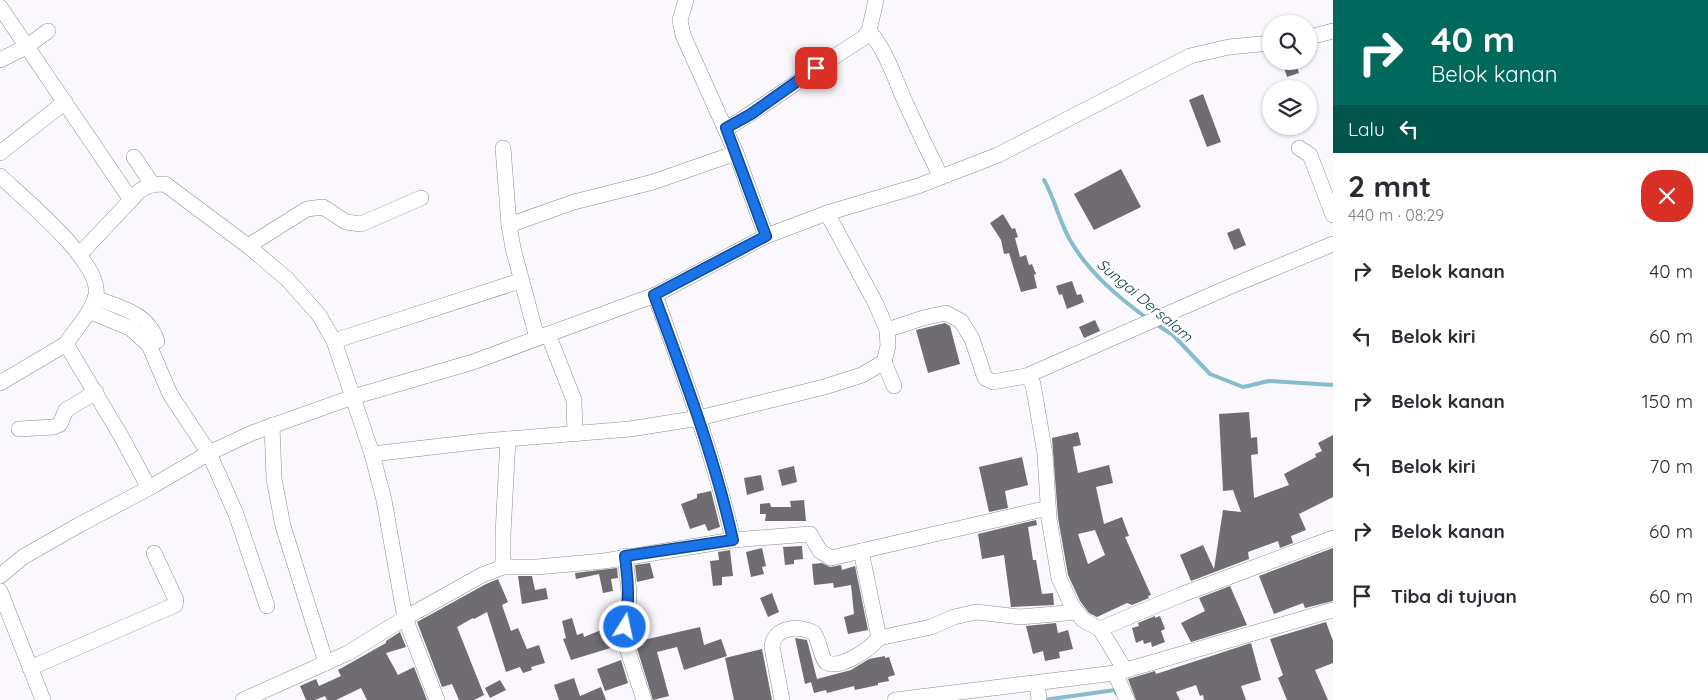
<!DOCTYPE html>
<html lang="id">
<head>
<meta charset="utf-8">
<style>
	:root { --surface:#fff; --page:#f7f7f7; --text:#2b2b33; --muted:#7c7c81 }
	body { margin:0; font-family:Quicksand,sans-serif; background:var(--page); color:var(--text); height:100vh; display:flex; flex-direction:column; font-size:19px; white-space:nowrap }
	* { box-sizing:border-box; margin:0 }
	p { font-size:16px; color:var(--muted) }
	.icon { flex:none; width:28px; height:28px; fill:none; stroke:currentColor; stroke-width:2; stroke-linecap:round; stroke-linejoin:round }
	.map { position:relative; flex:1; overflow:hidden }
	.details { display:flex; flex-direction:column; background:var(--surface); width:375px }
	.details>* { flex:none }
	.banner { background:#00695c; color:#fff; overflow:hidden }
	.controls { position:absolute; left:1262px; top:15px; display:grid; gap:10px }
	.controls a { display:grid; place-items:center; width:55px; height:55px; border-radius:50%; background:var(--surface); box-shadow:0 1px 4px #0004; font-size:25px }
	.pin { position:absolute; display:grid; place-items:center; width:42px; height:42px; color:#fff; margin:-21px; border-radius:10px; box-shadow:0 2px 8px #0006 }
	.me { position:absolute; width:55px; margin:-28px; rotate:10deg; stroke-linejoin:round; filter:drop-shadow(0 0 4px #0008) }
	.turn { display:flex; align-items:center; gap:18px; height:105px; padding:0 15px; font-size:22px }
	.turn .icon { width:65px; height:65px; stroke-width:2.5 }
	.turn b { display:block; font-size:35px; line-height:42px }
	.then { display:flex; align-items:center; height:48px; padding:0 15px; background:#0003; gap:10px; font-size:19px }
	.round { display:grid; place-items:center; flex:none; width:52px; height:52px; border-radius:20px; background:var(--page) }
	.headline { display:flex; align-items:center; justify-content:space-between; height:85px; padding:0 15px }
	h1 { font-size:30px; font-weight:800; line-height:38px }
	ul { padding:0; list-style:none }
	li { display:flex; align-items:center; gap:15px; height:65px; padding:0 15px }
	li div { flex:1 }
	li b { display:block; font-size:19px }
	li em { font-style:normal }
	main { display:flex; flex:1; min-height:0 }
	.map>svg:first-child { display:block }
</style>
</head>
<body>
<main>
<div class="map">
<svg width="1333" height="700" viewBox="0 0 1333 700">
	<rect width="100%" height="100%" fill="#faf7fd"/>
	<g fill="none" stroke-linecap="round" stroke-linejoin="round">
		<g stroke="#87bcce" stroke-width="4">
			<path d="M 1044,180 C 1055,199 1059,221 1070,240 C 1089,273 1118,297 1148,319"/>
			<path d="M 1156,324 L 1173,335 L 1210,374 L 1243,387 L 1269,381 L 1333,385"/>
			<path d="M 1044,700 L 1115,690 L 1116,693"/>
		</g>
	</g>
	<g fill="#706d72" fill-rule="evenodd">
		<path d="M 1282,61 L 1295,61 L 1299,73 L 1287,77 Z"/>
		<path d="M 1203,94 L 1221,142 L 1207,147 L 1189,100 Z"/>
		<path d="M 1121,169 L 1141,207 L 1094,230 L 1074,194 Z"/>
		<path d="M 1003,214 L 1012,229 L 1015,228 L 1018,237 L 1015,238 L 1020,257 L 1026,255 L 1029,265 L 1032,264 L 1036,274 L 1034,275 L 1037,288 L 1021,292 L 1009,253 L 1004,254 L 1001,240 L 990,223 Z"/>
		<path d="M 1239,228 L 1246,245 L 1234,250 L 1227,233 Z"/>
		<path d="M 1072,281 L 1077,295 L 1081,294 L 1084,302 L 1067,309 L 1062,294 L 1059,295 L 1056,286 Z"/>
		<path d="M 1095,320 L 1100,331 L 1084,338 L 1079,327 Z"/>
		<path d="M 945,323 L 950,326 L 960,364 L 928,373 L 916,330 Z"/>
		<path d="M 1249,412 L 1251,438 L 1257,437 L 1258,454 L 1251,455 L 1254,498 L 1289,485 L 1284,474 L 1316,457 L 1315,454 L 1322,451 L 1318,443 L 1333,435 L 1333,497 L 1299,514 L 1306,530 L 1291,536 L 1293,543 L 1280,548 L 1278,541 L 1248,552 L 1249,559 L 1191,581 L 1180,555 L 1203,545 L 1214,569 L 1223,510 L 1241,512 L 1233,490 L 1223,491 L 1219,414 Z"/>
		<path d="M 1078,432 L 1081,445 L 1073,447 L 1078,473 L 1109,465 L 1113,483 L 1096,487 L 1104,524 L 1122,517 L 1129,536 L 1125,537 L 1151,595 L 1148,596 L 1149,598 L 1132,605 L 1127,603 L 1097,617 L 1089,613 L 1080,601 L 1068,575 L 1058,518 L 1052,438 ZM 1095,530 L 1105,555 L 1088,564 L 1078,534 Z"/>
		<path d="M 1022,457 L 1028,485 L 1005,491 L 1008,508 L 989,512 L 979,467 Z"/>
		<path d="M 794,466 L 797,482 L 782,486 L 778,470 Z"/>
		<path d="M 761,475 L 764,490 L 747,495 L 744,478 Z"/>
		<path d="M 711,491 L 720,527 L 708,531 L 705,524 L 690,529 L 681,504 L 697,498 L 697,494 Z"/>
		<path d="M 804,500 L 806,521 L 765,521 L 766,514 L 760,514 L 760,504 L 770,503 L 771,507 L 791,507 L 790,501 Z"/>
		<path d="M 1036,520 L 1037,525 L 1028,527 L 1033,560 L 1036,560 L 1042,594 L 1053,593 L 1054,605 L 1011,607 L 1004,555 L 982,559 L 978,534 Z"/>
		<path d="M 802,546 L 803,559 L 794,560 L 794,564 L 785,565 L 783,547 Z"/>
		<path d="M 762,548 L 766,566 L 762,567 L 764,574 L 751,577 L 746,552 Z"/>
		<path d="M 1333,548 L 1333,601 L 1305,608 L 1303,603 L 1274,614 L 1259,576 Z"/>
		<path d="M 730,550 L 733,576 L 722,577 L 722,585 L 713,586 L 710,561 L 719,560 L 718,552 Z"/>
		<path d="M 650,563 L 654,578 L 637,582 L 635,565 Z"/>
		<path d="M 822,563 L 830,567 L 841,565 L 842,570 L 855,566 L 868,630 L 848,634 L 844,617 L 854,614 L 851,585 L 834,588 L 833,583 L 814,585 L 812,564 Z"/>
		<path d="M 617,568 L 618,578 L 611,579 L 613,591 L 603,593 L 599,574 L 576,579 L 575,573 Z"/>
		<path d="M 518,576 L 532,576 L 535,590 L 546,588 L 548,599 L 522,604 Z"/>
		<path d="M 498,579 L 508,602 L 502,605 L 511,631 L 518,628 L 527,649 L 539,645 L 545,663 L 531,667 L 532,670 L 523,673 L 520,667 L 506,672 L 487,612 L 474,619 L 473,618 L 457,627 L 484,695 L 474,700 L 459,700 L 452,684 L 442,687 L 417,622 L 486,584 Z"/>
		<path d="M 1230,586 L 1247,625 L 1191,642 L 1181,623 L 1205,611 L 1199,598 Z"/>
		<path d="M 772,593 L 779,612 L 768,617 L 760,598 Z"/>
		<path d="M 1155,616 L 1155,618 L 1160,616 L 1165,629 L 1161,631 L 1165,642 L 1152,647 L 1151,642 L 1144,644 L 1143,640 L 1136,643 L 1132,628 L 1139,626 L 1138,623 Z"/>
		<path d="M 572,618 L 577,635 L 583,633 L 584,637 L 611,626 L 616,638 L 617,646 L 571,660 L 563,639 L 566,638 L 562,621 Z"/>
		<path d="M 1326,622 L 1333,641 L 1333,663 L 1315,670 L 1328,700 L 1287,700 L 1278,678 L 1283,675 L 1270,639 Z"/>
		<path d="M 1056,623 L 1058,633 L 1068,630 L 1073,649 L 1059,652 L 1060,658 L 1045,661 L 1043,651 L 1033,654 L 1026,626 Z"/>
		<path d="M 700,627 L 704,645 L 721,639 L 727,656 L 684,670 L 677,647 L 657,652 L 669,696 L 653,700 L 635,642 Z"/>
		<path d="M 400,632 L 406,647 L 386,653 L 398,675 L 414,667 L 427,700 L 367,700 L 361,688 L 336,700 L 327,700 L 325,696 L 315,700 L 306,700 L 300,686 L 316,679 L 319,686 L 341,676 L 338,670 L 386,643 L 386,641 Z"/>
		<path d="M 795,638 L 807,640 L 817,679 L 851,670 L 869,659 L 885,656 L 885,658 L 889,657 L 895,675 L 888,677 L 889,681 L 878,683 L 878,685 L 855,690 L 854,686 L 827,693 L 826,690 L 814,693 L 811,682 L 805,684 Z"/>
		<path d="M 1251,643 L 1261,680 L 1241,686 L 1246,700 L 1204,700 L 1203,695 L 1200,696 L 1196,685 L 1176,692 L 1180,700 L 1136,700 L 1128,679 L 1155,671 L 1156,674 Z"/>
		<path d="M 762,649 L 772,700 L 734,700 L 725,658 Z"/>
		<path d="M 621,660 L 628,683 L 605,691 L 597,669 Z"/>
		<path d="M 574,678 L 580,696 L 601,687 L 606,700 L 559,700 L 554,685 Z"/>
		<path d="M 500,680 L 506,690 L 490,698 L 485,688 Z"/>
	</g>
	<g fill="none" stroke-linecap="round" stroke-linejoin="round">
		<defs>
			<g id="minor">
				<path d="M 686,0 L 680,20 L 683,35 L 736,153 L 766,236"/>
				<path d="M 0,7 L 131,200 C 141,187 149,184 165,184 L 248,246 L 287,279 L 319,315 L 334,341 L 372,454 L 384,500 L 405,618 L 437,700"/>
				<path d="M 869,31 C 887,52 895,79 906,104 C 917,128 929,153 941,177"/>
				<path d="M 1309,37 L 1333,31"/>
				<path d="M 0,60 L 26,47 L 48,31"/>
				<path d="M 726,129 C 773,101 816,67 862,39 L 869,31 L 876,0"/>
				<path d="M 503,148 L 509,225 L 513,248 L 537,338"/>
				<path d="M 1299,148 L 1310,155 L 1333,215"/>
				<path d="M 0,153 L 65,102"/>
				<path d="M 134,157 L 152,184"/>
				<path d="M 0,176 C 23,198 102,262 96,295 C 92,313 75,329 66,344"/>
				<path d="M 509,225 L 574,202 L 653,182 L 736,153"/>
				<path d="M 248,246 L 307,209 L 323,207 L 346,222 L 361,224 L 421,198"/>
				<path d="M 80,254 L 131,200"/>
				<path d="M 655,295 C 684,376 714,456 733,540"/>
				<path d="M 95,298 C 120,307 148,313 157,341 L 149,345"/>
				<path d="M 89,311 L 130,328 L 149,345 L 170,394 L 209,453 L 236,514 L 267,606"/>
				<path d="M 887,330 L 923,318 L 946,313 L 961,321 L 972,339 L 985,378 L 993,382 L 1026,376 L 1033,384 L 1045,454 L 1049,519 L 1059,578 L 1072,606 L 1083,620 L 1100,629 L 1125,670"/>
				<path d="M 548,334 L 574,400 L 575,434"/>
				<path d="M 334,341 L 520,281"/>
				<path d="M 884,362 L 894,386"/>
				<path d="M 1026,376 L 1229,287 L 1333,244"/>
				<path d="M 0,383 L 66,344 L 121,436 L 149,488"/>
				<path d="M 272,425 L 274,479 L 283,526 L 326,663"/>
				<path d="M 19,429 L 54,427 L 60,424 L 66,410 L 96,392"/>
				<path d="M 372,454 L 484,441 L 630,429 L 699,418 L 824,387 L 862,375 L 884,362 L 888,346 L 887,330 L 876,304 L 827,213"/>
				<path d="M 625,556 L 629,592 L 629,609 L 625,627 L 626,645 L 644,700"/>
				<path d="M 503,567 L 503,534 L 508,439"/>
				<path d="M 0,576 L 23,557 L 79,525 L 149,488 L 209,453 L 252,433 L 353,397 L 473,362 L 655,295 L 766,236 L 827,213 L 918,186 L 998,155 L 1190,56 L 1229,47 L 1271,43"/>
				<path d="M 0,591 L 43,700"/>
				<path d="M 1100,629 L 1183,594 L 1333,538"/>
				<path d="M 879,638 L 931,627 L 954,617 L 976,612 L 1020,617 L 1077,612"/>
				<path d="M 30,668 L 175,605 L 176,600 L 154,553"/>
				<path d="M 1116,673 L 1333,610"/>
				<path d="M 1037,683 L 1039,700"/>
				<path d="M 243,700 L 348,653 L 405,618 L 482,575 L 503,567 L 537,567 L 604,561 L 733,540 L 810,534 L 820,551 L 831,558 L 1048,508"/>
				<path d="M 782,700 L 772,647 C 773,626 801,625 814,633 C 819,639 821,658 826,662 C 839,671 871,648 879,638 L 861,551"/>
				<path d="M 895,700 L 1115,673 L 1127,700"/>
			</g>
		</defs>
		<use href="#minor" stroke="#8f8c92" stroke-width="16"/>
		<use href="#minor" stroke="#fff" stroke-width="15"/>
	</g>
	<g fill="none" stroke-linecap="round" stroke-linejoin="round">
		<defs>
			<path id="route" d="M 625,627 C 630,602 628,581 625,556 L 733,540 C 714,455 684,377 654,295 L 766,236 L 726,128 L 751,114 L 816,68"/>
		</defs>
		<use href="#route" stroke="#114b97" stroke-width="12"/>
		<use href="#route" stroke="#1a73e8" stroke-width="9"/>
	</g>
	<g text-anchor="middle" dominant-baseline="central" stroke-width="5" stroke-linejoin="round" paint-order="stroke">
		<g font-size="15" font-style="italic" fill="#043644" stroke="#fff">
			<text transform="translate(1145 300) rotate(40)">Sungai Dersalam</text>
		</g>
	</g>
</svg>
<div class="controls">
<a><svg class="icon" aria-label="search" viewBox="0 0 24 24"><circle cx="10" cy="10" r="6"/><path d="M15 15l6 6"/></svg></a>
<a><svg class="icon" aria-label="layers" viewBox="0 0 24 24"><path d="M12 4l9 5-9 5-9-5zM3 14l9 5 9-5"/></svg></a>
</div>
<div class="pin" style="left:816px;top:68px;background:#d93025"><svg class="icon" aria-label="arrive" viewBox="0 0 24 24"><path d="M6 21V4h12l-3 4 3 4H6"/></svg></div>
<svg class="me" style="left:625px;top:627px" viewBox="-20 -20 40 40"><circle r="17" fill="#1a73e8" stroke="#fff" stroke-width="3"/><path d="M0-11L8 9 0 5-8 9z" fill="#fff"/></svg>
</div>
<section class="details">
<div class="banner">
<div class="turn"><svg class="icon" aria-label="right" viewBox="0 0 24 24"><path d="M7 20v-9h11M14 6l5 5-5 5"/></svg><div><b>40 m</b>Belok kanan</div></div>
<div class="then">Lalu<svg class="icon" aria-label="left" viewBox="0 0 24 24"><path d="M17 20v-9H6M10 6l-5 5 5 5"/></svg></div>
</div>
<div class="headline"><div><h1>2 mnt</h1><p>440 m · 08:29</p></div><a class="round" style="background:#d93025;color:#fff"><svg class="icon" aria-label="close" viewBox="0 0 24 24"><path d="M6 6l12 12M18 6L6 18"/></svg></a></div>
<ul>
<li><svg class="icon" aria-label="right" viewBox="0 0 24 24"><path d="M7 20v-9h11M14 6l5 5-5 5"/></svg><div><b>Belok kanan</b></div><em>40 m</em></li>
<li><svg class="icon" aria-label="left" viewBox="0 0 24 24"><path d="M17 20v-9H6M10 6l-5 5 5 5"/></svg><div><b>Belok kiri</b></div><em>60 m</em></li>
<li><svg class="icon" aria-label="right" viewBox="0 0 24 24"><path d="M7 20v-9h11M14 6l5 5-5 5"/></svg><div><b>Belok kanan</b></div><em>150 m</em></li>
<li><svg class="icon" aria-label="left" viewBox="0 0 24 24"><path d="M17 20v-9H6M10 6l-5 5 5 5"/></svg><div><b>Belok kiri</b></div><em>70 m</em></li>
<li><svg class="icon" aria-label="right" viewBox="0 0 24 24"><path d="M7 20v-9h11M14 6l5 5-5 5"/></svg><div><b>Belok kanan</b></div><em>60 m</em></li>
<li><svg class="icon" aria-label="arrive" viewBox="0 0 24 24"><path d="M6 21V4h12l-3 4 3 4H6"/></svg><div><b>Tiba di tujuan</b></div><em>60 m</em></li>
</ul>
</section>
</main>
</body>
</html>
